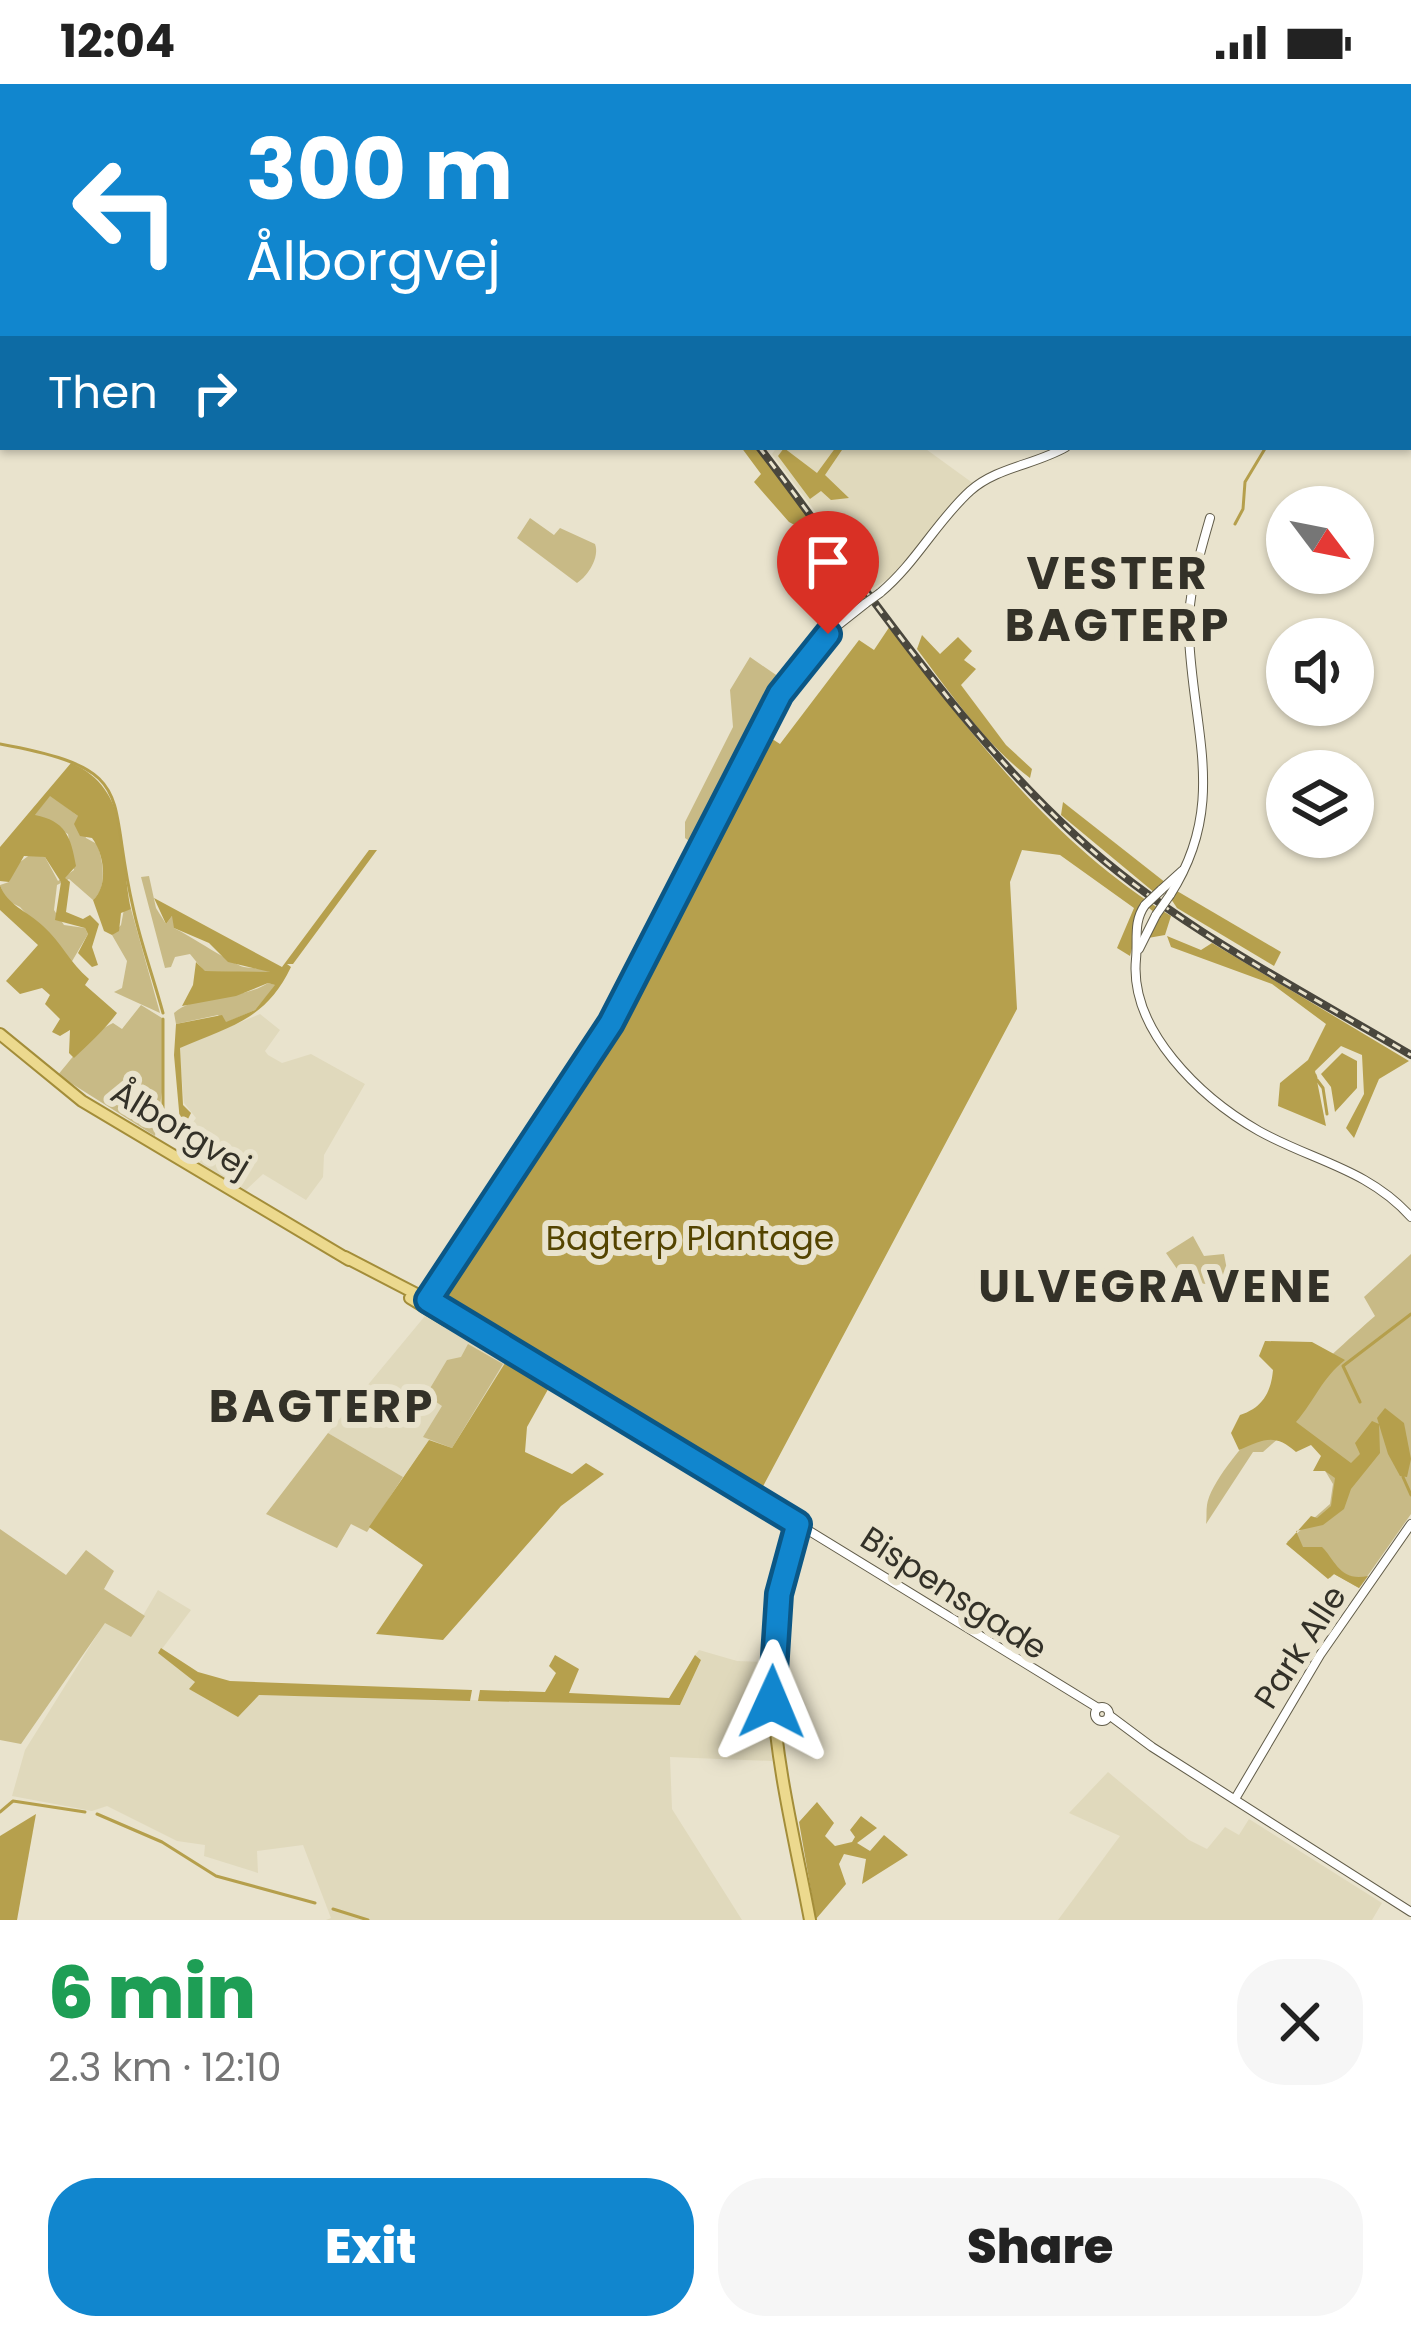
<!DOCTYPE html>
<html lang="en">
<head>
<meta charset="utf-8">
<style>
	:root { --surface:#fff; --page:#f6f6f6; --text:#222; --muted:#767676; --accent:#1186ce }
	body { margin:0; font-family:Poppins,sans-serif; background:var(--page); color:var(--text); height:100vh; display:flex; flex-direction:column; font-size:45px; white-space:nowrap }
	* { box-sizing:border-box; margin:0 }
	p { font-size:39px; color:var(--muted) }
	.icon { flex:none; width:66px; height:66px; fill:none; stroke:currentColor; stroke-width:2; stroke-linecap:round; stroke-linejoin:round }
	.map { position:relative; height:1836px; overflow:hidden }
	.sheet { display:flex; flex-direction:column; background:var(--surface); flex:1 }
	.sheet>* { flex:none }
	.hud { position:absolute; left:0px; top:0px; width:1413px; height:366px; box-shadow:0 3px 9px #0004; background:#1186ce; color:#fff; overflow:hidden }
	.needle { width:78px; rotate:122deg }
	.buttons { position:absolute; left:1266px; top:402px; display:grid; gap:24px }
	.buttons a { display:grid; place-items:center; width:108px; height:108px; border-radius:50%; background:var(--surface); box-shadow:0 3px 9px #0004; font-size:60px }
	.pin { position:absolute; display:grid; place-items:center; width:102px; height:102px; color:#fff; margin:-123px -51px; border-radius:50% 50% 50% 0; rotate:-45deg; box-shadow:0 0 12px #0007 }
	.pin .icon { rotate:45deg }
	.me { position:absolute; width:132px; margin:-66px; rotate:1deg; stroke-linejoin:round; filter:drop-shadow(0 0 9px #0008) }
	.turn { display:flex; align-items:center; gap:42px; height:252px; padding:0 48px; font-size:54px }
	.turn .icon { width:156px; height:156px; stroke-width:2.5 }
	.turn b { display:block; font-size:84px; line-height:102px }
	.then { display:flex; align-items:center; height:114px; padding:0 48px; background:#0003; gap:24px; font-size:45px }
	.round { display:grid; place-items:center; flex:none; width:126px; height:126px; border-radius:48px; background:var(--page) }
	.headline { display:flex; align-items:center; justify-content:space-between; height:204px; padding:0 48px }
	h1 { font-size:72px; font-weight:800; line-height:90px; color:#1e9e55 }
	.action { display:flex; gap:24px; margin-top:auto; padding:24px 48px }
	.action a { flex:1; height:138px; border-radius:48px; background:var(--accent); color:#fff; font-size:48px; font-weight:800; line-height:138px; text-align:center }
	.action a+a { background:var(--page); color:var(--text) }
	.status { display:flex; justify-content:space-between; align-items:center; height:84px; padding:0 60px; background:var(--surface); direction:ltr }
	.status svg { height:33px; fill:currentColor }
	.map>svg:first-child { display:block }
</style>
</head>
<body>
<div class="status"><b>12:04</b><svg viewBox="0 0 49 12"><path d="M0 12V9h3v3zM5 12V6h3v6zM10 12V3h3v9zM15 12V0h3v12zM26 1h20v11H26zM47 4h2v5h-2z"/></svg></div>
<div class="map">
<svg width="1411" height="1836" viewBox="0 0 1411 1836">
	<rect width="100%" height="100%" fill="#e9e3cd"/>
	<g fill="#e0d9bc">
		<path d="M 777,363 L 923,363 L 974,400 L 898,489 L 873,504 L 772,370 Z"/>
		<path d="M 260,930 L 280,946 L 265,967 L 268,971 L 282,979 L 311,970 L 365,1000 L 324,1071 L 323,1093 L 306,1116 L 263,1090 L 245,1107 L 199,1078 L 184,1051 L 196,1034 L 184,1019 L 179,964 Z"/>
		<path d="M 425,1232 L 505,1279 L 452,1364 L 429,1356 L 403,1393 L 328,1349 Z"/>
		<path d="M 158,1506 L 191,1526 L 159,1569 L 195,1598 L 190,1604 L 258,1611 L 680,1621 L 701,1576 L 695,1571 L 699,1566 L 737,1577 L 766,1578 L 772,1677 L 670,1673 L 672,1725 L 742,1836 L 326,1836 L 331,1834 L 303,1761 L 257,1767 L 258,1789 L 204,1772 L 205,1761 L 177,1757 L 107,1722 L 92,1727 L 12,1712 L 25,1666 L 105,1538 L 131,1552 Z"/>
		<path d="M 1108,1688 L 1189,1756 L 1207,1765 L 1225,1743 L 1239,1751 L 1249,1735 L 1382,1819 L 1372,1836 L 1058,1836 L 1120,1752 L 1069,1729 Z"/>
	</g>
	<g fill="#c8ba86">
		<path d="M 530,434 L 554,451 L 560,444 L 595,460 C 600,473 588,492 577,499 L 517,454 Z"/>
		<path d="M 750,573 L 782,595 L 698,763 L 685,754 L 685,738 L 733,643 L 730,606 Z"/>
		<path d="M 50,711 L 78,732 L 86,754 L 97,760 C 103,776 108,804 93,816 L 69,795 L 57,801 L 54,826 L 64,841 L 85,844 L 88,850 L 71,879 L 20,823 L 6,816 L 0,801 L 9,798 L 16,781 L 31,770 L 45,773 L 58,797 L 74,786 L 68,750 L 34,732 Z"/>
		<path d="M 149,792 L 156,824 L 166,840 L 172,832 L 176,834 L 174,844 C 187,850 236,882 244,883 C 255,885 261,883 273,889 L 204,887 L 190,870 L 175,873 L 171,883 L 165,884 L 141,793 Z"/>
		<path d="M 124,825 L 131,825 L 160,929 L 114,908 L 122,904 L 127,877 L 112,851 L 121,841 Z"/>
		<path d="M 268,899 L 276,901 L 255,926 L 225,939 L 218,931 L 176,940 L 174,929 C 197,909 241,917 268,899 Z"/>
		<path d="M 141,921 L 162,934 L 162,1008 L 155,1052 L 58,991 C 74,971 92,949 113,939 L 122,945 Z"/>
		<path d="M 1193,1152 L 1204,1172 L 1224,1170 L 1229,1197 L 1205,1200 L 1184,1195 L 1166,1169 Z"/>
		<path d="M 1411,1170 L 1411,1430 L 1359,1504 L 1334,1490 L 1330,1494 L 1287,1458 L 1330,1420 L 1333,1400 L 1324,1385 L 1337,1372 L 1296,1339 L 1263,1368 L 1253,1368 L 1206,1440 C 1207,1433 1206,1427 1207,1421 C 1214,1376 1338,1264 1375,1232 L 1364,1213 Z"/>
		<path d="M 468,1260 L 503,1280 L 452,1364 L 423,1353 L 442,1322 L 426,1311 L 447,1276 L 461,1273 Z"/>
		<path d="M 328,1349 L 403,1393 L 367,1448 L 351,1440 L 337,1464 L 266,1430 Z"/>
		<path d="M 0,1445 L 66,1491 L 86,1466 L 114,1487 L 104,1505 L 145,1532 L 131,1553 L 105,1539 L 21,1660 L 0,1656 Z"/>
	</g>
	<g fill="#b6a04d">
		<path d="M 741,363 L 756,363 L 869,511 L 862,516 L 806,447 L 789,438 L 754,398 L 761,390 Z"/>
		<path d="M 836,363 L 844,363 L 825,391 L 849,414 L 831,416 L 821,407 L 810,415 L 778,372 L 784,364 L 817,389 Z"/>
		<path d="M 890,542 C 970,650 1054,761 1171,832 L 1165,851 L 1148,854 L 1160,833 L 1144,820 L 1130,872 L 1117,864 L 1134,824 L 1060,771 L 1022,766 L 1010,798 L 1017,925 L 759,1410 L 554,1291 L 437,1216 L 464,1167 L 635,906 L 766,651 L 780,660 L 859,556 L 874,566 Z"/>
		<path d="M 922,551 L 940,570 L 958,553 L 972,567 L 964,576 L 976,585 L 961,601 L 1006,661 L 1032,685 L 1030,694 C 986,661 950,609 917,565 Z"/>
		<path d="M 71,679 C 132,705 119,769 131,825 L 121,829 L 119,847 L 112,851 L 104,847 L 93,816 C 109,802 104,769 92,754 L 80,752 L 74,740 L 78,732 L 50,712 L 35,731 C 65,737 71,752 76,782 L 65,794 L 70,798 L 66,828 L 83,835 L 90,831 L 99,840 L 92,863 L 98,881 L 92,883 L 78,869 L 88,850 L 85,844 L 55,836 L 61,798 L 45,773 L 24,772 L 9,798 L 0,797 L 0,763 Z"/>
		<path d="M 1063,718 L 1166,799 L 1155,809 L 1061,731 Z"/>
		<path d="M 369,766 L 377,766 L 293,880 L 287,880 L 291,883 C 265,937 230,942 180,964 L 183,1021 L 191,1029 L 181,1049 L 174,971 L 176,940 L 222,931 L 226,938 L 255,926 L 275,901 L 268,899 L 236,912 L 182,922 L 193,901 L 196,878 L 205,887 L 270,888 L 228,878 L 209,859 L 174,844 L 172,832 L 166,840 L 154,814 L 282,883 Z"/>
		<path d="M 0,801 C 7,821 27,827 43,842 C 61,858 70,879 89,895 L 85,901 L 117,929 C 106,944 90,959 74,974 L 69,969 L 70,946 L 60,952 L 52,948 L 60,935 L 45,920 L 50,911 L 42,904 L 20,910 L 6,897 L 38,861 L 0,826 Z"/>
		<path d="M 1177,807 L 1281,868 L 1274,882 L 1177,824 L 1171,815 Z"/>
		<path d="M 1167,852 L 1201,866 L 1212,859 L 1409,977 L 1379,995 L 1354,1054 L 1346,1044 L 1364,1010 L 1362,971 L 1341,962 L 1315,987 L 1326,1042 L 1278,1022 L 1280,999 L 1308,976 L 1326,940 L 1272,900 L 1171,863 Z"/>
		<path d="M 1265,1257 L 1312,1258 L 1345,1276 C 1322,1294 1315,1316 1296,1338 L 1351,1379 L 1360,1370 L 1355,1359 L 1372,1337 L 1379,1340 L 1380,1369 L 1351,1405 L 1344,1425 L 1323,1441 L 1296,1447 L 1303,1463 L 1322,1463 C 1336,1477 1340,1498 1368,1492 L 1359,1504 L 1334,1490 L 1328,1495 L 1286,1460 L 1311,1432 L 1317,1434 L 1331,1422 L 1335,1394 L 1325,1387 L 1313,1387 L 1321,1372 L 1311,1361 L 1296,1368 C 1275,1349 1264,1355 1239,1366 L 1231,1349 L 1240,1331 C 1262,1324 1271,1309 1273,1286 L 1259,1272 Z"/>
		<path d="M 505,1279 L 551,1300 L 527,1343 L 525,1368 L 572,1390 L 586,1379 L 604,1390 L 561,1422 L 443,1556 L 376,1550 L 423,1481 L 369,1443 L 429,1356 L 452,1364 Z"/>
		<path d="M 161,1564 L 198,1588 L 230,1597 L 472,1606 L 470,1617 L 259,1611 L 238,1633 L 189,1605 L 195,1598 L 158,1569 Z"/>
		<path d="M 555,1571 L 579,1585 L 569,1609 L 669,1614 L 695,1571 L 701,1576 L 680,1621 L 478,1617 L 480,1606 L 545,1608 L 556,1589 L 549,1582 Z"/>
		<path d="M 817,1718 L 834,1739 L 825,1752 L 835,1762 L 852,1758 L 855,1753 L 850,1746 L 861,1732 L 877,1744 L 857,1759 L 870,1767 L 884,1751 L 908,1771 L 862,1800 L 866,1775 L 844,1770 L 839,1780 L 846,1800 L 816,1835 L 799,1738 Z"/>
		<path d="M 36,1730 L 17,1836 L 0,1836 L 0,1752 Z"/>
	</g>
	<g fill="#b59f4c">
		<path d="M 1342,969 L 1357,977 L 1357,1004 L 1335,1028 L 1331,1003 L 1321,990 Z"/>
		<path d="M 1385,1324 L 1404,1339 L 1411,1375 L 1407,1393 L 1400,1392 L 1388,1370 L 1377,1334 Z"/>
	</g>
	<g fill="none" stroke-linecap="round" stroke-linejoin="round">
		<g stroke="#b59f4c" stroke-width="3">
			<path d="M 1410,199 L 1411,199"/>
			<path d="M 1235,440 L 1243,425 L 1245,398 L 1266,363"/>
			<path d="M 0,660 C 141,686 106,708 133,823 C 140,857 153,892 163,929"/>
			<path d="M 1315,991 L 1316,994"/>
			<path d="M 1317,996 L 1323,1004 L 1327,1030"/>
			<path d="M 163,1027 L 163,935"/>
			<path d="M 1360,1318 L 1343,1282 L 1411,1230"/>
			<path d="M 1403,1393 L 1411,1411"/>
			<path d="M 0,1728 L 13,1717 L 85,1728"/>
			<path d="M 97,1730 L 162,1758 L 216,1792 L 315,1819"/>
			<path d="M 333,1825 L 368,1836"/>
		</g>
		<defs>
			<g id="minor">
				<path d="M 1410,8 L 1411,8"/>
				<path d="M 880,509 C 916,479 936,438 970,407 C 997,383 1035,381 1066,363"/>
				<path d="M 1161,806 L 1182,787"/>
				<path d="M 1170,811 C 1228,721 1193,648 1189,552 C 1187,512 1199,472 1210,434"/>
				<path d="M 1145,821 C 1133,838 1138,855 1136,875 C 1129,946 1201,1014 1259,1047 C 1313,1077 1368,1085 1411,1133"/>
				<path d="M 1139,865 L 1156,831"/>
				<path d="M 428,1216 L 620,925 L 789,595 L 828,549 L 866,519"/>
				<path d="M 798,1440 L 1098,1624"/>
				<circle cx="1102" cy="1630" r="7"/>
				<path d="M 1109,1631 L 1152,1663 L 1411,1828"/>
				<path d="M 1235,1715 L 1320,1571 L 1411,1440"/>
			</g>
			<g id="major">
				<path d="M 0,950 L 82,1017 L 349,1176"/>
				<path d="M 345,1173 L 428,1216 L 527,1281 L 798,1440 C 744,1568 786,1707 810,1836"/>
				<path d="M 410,1214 L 446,1236"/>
			</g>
		</defs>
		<use href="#minor" stroke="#615c49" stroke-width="10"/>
		<use href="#major" stroke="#a38d39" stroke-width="14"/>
		<use href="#minor" stroke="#fff" stroke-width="8"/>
		<use href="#major" stroke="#ecd98e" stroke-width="10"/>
		<defs>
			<g id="rail">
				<path d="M 486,0 L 488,3"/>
				<path d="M 759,363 C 860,495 953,639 1076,752 C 1174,842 1298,904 1411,971"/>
			</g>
		</defs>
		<use href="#rail" stroke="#4a473d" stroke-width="8"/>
		<use href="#rail" stroke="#e9e3cd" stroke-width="3" stroke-dasharray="9" stroke-linecap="butt"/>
		<defs>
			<g id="minor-bridge">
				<path d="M 866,519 L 880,509"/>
				<path d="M 1145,821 L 1161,806"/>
				<path d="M 1156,831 L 1170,811"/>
			</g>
		</defs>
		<use href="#minor-bridge" stroke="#615c49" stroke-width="10" stroke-linecap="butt"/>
		<use href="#minor-bridge" stroke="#fff" stroke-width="8"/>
	</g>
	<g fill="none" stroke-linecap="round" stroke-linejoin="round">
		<defs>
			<path id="route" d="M 772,1618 L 779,1510 L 798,1440 L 428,1216 L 611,939 L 780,610 L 828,550"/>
		</defs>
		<use href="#route" stroke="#0b5786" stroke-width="30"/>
		<use href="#route" stroke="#1186ce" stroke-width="21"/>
	</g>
	<g text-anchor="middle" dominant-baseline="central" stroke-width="12" stroke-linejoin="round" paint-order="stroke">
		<g font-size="33" fill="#333128" stroke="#e9e3cd">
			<text transform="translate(181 1045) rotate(31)">Ålborgvej</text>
			<text transform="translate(954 1509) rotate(33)">Bispensgade</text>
			<text transform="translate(1300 1563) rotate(-57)">Park Alle</text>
		</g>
		<g font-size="33" fill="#544400" stroke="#e9e3cd">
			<text x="690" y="1154">Bagterp Plantage</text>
		</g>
		<g font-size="45" font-weight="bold" letter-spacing="3" fill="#333128" stroke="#e9e3cd">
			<text x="1118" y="489">VESTER<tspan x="1118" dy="52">BAGTERP</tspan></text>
			<text x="1156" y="1202">ULVEGRAVENE</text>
			<text x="322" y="1322">BAGTERP</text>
		</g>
	</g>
</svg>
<div class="buttons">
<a><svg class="needle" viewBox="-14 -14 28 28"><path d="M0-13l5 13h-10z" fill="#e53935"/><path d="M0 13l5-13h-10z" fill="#767676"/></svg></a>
<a><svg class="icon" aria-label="sound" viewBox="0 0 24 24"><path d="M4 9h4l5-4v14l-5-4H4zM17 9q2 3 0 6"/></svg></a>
<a><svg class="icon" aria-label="layers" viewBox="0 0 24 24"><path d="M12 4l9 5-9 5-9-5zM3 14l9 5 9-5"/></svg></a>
</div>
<div class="pin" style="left:828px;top:550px;background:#d93025"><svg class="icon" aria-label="arrive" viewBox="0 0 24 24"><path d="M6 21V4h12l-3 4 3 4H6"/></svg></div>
<svg class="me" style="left:772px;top:1618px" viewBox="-20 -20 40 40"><path d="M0-17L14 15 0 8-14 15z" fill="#1186ce" stroke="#fff" stroke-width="4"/></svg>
<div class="hud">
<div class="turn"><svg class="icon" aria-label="left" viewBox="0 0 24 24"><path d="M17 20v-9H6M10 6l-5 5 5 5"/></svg><div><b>300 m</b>Ålborgvej</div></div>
<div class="then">Then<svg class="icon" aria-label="right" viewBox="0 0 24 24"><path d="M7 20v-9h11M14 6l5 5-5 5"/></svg></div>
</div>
</div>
<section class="sheet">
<div class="headline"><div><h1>6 min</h1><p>2.3 km · 12:10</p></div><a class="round"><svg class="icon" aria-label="close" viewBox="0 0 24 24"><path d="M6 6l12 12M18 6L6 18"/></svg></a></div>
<div class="action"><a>Exit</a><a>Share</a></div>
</section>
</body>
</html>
